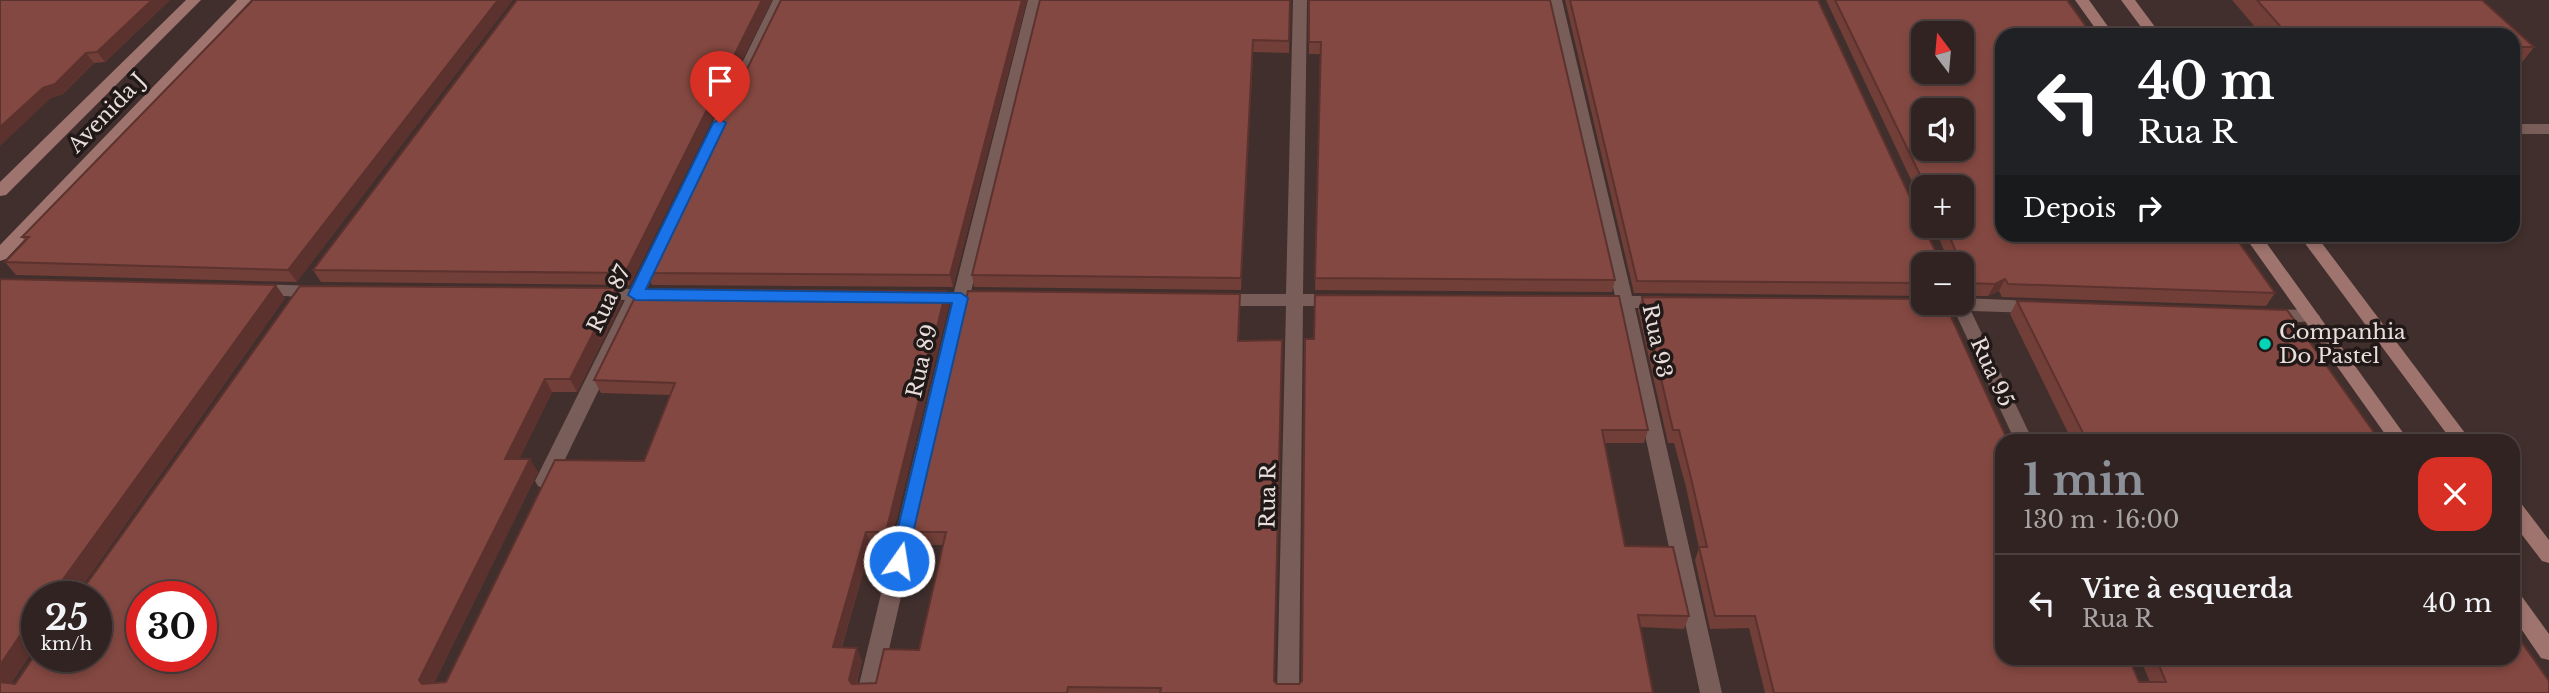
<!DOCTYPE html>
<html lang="pt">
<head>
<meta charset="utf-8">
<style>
	:root { --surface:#302321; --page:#3c2f2e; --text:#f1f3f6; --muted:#a8a4a5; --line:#4b403f; --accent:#8c9099 }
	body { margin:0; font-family:"Libre Baskerville",serif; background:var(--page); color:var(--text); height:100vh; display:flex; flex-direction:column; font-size:26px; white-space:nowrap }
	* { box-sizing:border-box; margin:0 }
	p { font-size:23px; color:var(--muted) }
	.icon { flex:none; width:38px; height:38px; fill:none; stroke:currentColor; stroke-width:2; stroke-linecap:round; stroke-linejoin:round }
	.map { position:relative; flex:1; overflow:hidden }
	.panel { position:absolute; left:1995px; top:434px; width:525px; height:231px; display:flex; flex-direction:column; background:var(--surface); border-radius:21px; box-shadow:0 4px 10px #0003,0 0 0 2px var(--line) }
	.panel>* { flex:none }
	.guide { position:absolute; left:1995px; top:28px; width:525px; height:214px; border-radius:21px; box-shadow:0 4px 10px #0003,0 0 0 2px var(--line); background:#202124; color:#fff; overflow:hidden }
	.needle { width:46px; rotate:344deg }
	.controls { position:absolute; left:1911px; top:21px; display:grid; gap:14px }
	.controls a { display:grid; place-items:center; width:63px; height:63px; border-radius:14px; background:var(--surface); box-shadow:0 4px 10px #0003,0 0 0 2px var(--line); font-size:35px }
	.speed { position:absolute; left:21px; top:581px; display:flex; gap:14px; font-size:35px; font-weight:700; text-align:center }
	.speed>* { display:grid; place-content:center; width:91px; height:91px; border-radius:50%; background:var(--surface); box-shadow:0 4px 10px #0003,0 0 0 2px var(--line); line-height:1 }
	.speed small { font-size:18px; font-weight:400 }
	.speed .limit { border:10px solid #d22; background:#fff; color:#111 }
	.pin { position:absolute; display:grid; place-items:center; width:60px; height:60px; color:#fff; margin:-72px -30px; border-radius:50% 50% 50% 0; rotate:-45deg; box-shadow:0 0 7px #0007 }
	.pin .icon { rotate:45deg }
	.me { position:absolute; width:77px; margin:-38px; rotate:13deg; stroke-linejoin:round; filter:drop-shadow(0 0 5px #0008) }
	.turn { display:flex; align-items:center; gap:24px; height:147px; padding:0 28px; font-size:32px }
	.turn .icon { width:91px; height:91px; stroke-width:2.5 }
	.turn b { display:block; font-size:49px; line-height:60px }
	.then { display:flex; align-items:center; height:66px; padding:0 28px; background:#0003; gap:14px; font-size:26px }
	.round { display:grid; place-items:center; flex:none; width:74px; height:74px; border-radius:21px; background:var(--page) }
	.overview { display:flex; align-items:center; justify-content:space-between; height:119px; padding:0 28px }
	h1 { font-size:42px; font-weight:700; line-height:52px; color:var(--accent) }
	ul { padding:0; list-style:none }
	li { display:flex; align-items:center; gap:21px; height:98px; padding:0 28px; border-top:2px solid var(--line) }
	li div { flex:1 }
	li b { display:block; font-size:26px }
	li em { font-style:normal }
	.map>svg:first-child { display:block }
</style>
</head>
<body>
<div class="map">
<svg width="2549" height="693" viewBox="0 0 2549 693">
	<rect width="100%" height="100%" fill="#402f2c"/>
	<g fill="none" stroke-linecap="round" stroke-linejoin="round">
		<g fill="#795d59" fill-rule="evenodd">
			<path d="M 773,0 L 787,0 L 647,289 L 664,291 L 666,295 L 658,301 L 642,301 L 552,486 L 545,489 L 538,486 L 535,481 L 625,300 L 595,300 L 587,294 L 595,288 L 631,289 Z"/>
			<path d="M 1028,0 L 1042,0 L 971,292 L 990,292 L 998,298 L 990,304 L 968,304 L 879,693 L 857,693 L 951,304 L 924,304 L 916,298 L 924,292 L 954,292 Z"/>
			<path d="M 1293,0 L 1307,0 L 1303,294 L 1337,294 L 1345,300 L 1337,306 L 1303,306 L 1299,693 L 1277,693 L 1286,306 L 1218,306 L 1210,300 L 1218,294 L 1286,294 Z"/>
			<path d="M 1548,0 L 1562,0 L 1632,296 L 1662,296 L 1670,302 L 1662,308 L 1635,308 L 1722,693 L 1700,693 L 1618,308 L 1599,308 L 1591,302 L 1599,296 L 1615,296 Z"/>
			<rect x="2513" y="124" width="36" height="10"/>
			<path d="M 255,284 L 318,286 L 326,292 L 318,298 L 249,294 L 247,290 Z"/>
			<path d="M 1962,298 L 2037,301 L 2046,307 L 2037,313 L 1971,311 L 2033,441 L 2015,441 L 1954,310 L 1935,310 L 1927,304 L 1962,303 Z"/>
			<path d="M 2268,309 L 2311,310 L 2320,316 C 2312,325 2267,324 2259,315 Z"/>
		</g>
		<g fill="#9f746e" fill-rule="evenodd">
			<path d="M 186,0 L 201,0 L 6,195 L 0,196 L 0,182 Z"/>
			<path d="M 237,0 L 251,0 L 6,259 L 0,261 L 0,245 Z"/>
			<path d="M 2075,0 L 2089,0 L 2114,35 L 2100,35 Z"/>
			<path d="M 2121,0 L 2135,0 L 2161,35 L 2147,35 Z"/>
			<path d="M 2243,234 L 2260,234 L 2409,441 L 2390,441 Z"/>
			<path d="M 2298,234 L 2315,234 L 2471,441 L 2452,441 Z"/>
			<path d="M 2513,500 L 2520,502 L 2549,540 L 2549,563 L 2542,561 L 2513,523 Z"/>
			<path d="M 2513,591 L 2520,594 L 2549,634 L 2549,660 L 2541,658 L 2513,617 Z"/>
		</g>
	</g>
	<g fill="#713e38" fill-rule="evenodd">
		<path d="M 0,0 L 170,0 L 105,62 L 94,63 L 63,94 L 51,98 Z"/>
		<path d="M 253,0 L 297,282 L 16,275 L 5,262 L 25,241 L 22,237 Z"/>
		<path d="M 517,0 L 772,0 L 630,285 L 321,282 L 313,270 Z"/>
		<path d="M 1027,0 L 953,287 L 652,285 L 647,273 Z"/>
		<path d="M 1290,0 L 1289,53 L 1253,52 L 1241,290 L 974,287 L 972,275 Z"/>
		<path d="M 1309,0 L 1615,280 L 1612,292 L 1315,290 L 1320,54 L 1309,54 Z"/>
		<path d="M 1565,0 L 1818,0 L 1936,253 L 1945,253 L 1934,226 L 1962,226 L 1962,187 L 1923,187 L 1923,205 L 1826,0 L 2067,0 L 2275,293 L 2266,306 L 2002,297 L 1999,291 L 1988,296 L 1962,296 L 1962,264 L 1923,264 L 1923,296 L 1634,293 Z"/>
		<path d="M 2232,0 L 2482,0 L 2534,47 L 2520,65 L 2513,65 L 2513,35 L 2262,35 Z"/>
		<path d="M 0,279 L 285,298 L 80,589 L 83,589 L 622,302 L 577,392 L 552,392 L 519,459 L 538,472 L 434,683 L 446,682 L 644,461 L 670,395 L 601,393 L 594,380 L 946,291 L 949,305 L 890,545 L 871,545 L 842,647 L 862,660 L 857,683 L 876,683 L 919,650 L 943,545 L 916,545 L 912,532 L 1240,307 L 1239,341 L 1275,681 L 1277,684 L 1299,684 L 1302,681 L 1305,339 L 1648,430 L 1644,443 L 1605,443 L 1625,546 L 1689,616 L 1684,629 L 1640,627 L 1653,693 L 0,693 ZM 37,597 L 96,656 L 15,684 L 11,683 L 34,649 L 37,651 Z"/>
		<path d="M 1642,297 L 1952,313 L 1950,314 L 2002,658 L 2139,682 L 2150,682 L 2140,658 L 2513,658 L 2549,693 L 1765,693 L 1749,628 L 1710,629 L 1695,560 L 1699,548 L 1686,487 L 1674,443 L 1668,443 L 1638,310 Z"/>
		<path d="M 2017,301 L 2380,441 L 2072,441 L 2010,314 Z"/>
	</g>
	<g fill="#5c322e">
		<path d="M 152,0 L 170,0 L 105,62 L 97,52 Z"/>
		<path d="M 498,0 L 513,0 L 297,282 L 288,270 Z"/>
		<path d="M 762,0 L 772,0 L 630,285 L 625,273 Z"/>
		<path d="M 1022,0 L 1027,0 L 953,287 L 950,275 Z"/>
		<path d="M 1253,40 L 1253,52 L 1241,290 L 1241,278 Z"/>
		<path d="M 86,53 L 94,63 L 63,94 L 51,98 L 0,146 L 0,127 L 43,88 Z"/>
		<path d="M 2005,279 L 1999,291 L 1988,296 L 1995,284 Z"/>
		<path d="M 276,285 L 285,298 L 74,597 L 59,585 Z"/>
		<path d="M 616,288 L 622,302 L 577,392 L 570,379 Z"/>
		<path d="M 946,291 L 949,305 L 890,545 L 886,532 Z"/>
		<path d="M 1240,294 L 1240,307 L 1238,354 L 1238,341 Z"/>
		<path d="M 1952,303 L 1957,303 L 1952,313 L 1939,319 L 1946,306 Z"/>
		<path d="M 545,379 L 552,392 L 513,472 L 505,459 Z"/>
		<path d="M 530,459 L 538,472 L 430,692 L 419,680 Z"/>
		<path d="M 866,532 L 871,545 L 838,659 L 833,647 Z"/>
		<path d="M 21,634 L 24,641 L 34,649 L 5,693 L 0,690 L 0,665 Z"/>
		<path d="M 857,648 L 862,660 L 854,692 L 849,680 Z"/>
	</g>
	<g fill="#834841" stroke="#5c322e" stroke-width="2" fill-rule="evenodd">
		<path d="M 0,0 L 152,0 L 97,52 L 86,53 L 55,84 L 43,88 L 0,127 Z"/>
		<path d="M 253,0 L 498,0 L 288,270 L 5,262 L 29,237 L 22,237 Z"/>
		<path d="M 517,0 L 762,0 L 625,273 L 313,270 Z"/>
		<path d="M 781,0 L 1022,0 L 950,275 L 647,273 Z"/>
		<path d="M 1040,0 L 1290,0 L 1289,41 L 1253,40 L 1241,278 L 972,275 Z"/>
		<path d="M 1309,0 L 1550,0 L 1615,280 L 1315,278 L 1321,42 L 1309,42 Z"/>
		<path d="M 1570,0 L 1818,0 L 1936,253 L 1957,254 L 1945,226 L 1962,226 L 1962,187 L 1926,187 L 1835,0 L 2067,0 L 2092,35 L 2002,35 L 2002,234 L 2233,234 L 2275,293 L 2008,284 L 2005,279 L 1995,284 L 1968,283 L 1966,288 L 1962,288 L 1962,264 L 1923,264 L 1923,283 L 1637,281 ZM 1923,33 L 1962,33 L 1962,72 L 1923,72 ZM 1923,110 L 1962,110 L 1962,149 L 1923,149 Z"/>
		<path d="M 2257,0 L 2482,0 L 2534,47 L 2513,47 L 2513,35 L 2288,35 Z"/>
		<path d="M 0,279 L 276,285 L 59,585 L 83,589 L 300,286 L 616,288 L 570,379 L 545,379 L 505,459 L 530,459 L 419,680 L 422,684 L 446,682 L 555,460 L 644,461 L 675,383 L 594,380 L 639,289 L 946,291 L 886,532 L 866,532 L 833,647 L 857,648 L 849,680 L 852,684 L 876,683 L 884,649 L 919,650 L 946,532 L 912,532 L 968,291 L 1240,294 L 1238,341 L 1282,340 L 1274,681 L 1277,684 L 1299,684 L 1302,681 L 1305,339 L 1314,339 L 1315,295 L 1619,296 L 1648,430 L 1602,430 L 1625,546 L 1673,547 L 1689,616 L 1638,615 L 1653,693 L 1160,693 L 1161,688 L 1068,687 L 1067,693 L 0,693 L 0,682 L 15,684 L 37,652 L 37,656 L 96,656 L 96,597 L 37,597 L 37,643 L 24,641 L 21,634 L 0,665 ZM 142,597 L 201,597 L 201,656 L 142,656 Z"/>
		<path d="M 1642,297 L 1923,299 L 1923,303 L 1952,303 L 1946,306 L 2008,441 L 2002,441 L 2002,658 L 2129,658 L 2139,682 L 2166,682 L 2156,658 L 2513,658 L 2513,630 L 2549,681 L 2549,693 L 1774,693 L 1755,616 L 1715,616 L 1699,547 L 1707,547 L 1690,474 L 1679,430 L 1673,430 Z"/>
		<path d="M 2017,301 L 2287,310 L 2380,441 L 2087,441 Z"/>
	</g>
	<path fill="#1a73e8" stroke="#114b97" stroke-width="2" d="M 720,119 L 726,123 L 646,289 L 961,293 L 968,298 L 905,567 L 899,569 L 892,567 L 890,561 L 952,303 L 636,300 L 628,295 L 713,123 Z"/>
	<circle fill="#04d5b6" stroke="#211918" stroke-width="2.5" cx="2265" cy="344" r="7"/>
	<g text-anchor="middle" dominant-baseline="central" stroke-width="7" stroke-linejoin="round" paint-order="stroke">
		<g font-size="21" fill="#e9dedc" stroke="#211918">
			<text transform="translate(107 113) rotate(-46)">Avenida J</text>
			<text transform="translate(609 299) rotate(-64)">Rua 87</text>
			<text transform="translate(1657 341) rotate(78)">Rua 93</text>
			<text transform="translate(922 361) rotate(-77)">Rua 89</text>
			<text transform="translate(1992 372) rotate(65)">Rua 95</text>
			<text transform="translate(1268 496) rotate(-89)">Rua R</text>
		</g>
		<g font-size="21" fill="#e9dedc" stroke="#211918" text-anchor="start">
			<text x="2279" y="332">Companhia<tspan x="2279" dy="24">Do Pastel</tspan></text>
		</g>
	</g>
</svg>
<div class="controls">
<a><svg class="needle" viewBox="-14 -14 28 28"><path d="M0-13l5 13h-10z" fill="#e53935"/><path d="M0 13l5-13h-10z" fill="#a8a4a5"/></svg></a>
<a><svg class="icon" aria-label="sound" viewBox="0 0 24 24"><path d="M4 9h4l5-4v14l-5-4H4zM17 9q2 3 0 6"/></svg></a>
<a>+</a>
<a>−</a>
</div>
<div class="speed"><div>25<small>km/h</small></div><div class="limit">30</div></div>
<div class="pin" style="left:720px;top:123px;background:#d93025"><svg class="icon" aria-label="arrive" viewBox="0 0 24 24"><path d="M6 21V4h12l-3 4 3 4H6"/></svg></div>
<svg class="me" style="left:899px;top:561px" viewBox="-20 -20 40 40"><circle r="17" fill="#1a73e8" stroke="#fff" stroke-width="3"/><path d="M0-11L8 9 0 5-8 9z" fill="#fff"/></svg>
<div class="guide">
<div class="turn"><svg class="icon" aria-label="left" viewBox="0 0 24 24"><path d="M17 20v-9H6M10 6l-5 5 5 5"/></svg><div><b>40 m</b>Rua R</div></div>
<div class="then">Depois<svg class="icon" aria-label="right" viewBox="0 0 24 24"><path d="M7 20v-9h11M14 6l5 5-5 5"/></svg></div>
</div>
<section class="panel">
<div class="overview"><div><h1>1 min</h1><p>130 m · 16:00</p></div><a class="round" style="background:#d93025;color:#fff"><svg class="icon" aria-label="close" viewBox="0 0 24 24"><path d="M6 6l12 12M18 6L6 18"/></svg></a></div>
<ul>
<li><svg class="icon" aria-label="left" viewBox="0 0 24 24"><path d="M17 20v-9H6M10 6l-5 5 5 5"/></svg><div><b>Vire à esquerda</b><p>Rua R</p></div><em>40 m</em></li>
</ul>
</section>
</div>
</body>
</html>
